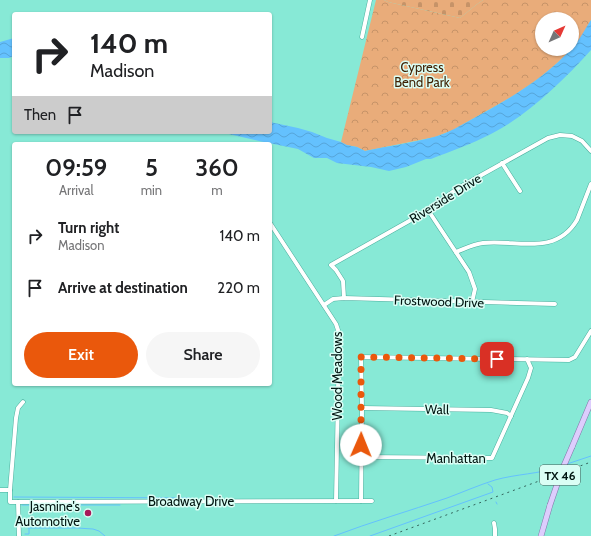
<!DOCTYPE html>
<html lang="en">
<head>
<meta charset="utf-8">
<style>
	:root { --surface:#fff; --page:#f6f6f6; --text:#202124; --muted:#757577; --accent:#ea580c }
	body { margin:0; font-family:Cabin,sans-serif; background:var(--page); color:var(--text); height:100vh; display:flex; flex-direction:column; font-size:15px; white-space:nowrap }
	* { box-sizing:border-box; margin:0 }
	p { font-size:13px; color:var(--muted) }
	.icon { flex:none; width:22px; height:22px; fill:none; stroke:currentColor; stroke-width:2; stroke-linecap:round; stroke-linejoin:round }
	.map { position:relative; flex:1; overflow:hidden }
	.sheet { position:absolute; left:12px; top:142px; width:260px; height:244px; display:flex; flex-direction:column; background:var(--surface); border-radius:4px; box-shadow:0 1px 3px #0004 }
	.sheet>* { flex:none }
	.hud { position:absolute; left:12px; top:12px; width:260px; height:122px; border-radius:4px; box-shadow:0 1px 3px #0004; background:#fff; color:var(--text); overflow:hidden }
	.needle { width:26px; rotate:45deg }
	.controls { position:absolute; left:535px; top:12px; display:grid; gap:8px }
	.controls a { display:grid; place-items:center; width:44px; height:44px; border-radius:50%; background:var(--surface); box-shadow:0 1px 3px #0004; font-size:20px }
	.pin { position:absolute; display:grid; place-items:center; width:34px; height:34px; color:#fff; margin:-17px; border-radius:8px; box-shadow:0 2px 6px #0006 }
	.me { position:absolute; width:44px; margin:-22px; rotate:1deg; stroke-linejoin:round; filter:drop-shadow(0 0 3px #0008) }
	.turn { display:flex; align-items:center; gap:14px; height:84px; padding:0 12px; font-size:18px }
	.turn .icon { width:52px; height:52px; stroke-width:2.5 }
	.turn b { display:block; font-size:28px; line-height:34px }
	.then { display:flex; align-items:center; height:38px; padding:0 12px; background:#0003; gap:8px; font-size:15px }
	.eta { display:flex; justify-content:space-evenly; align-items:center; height:68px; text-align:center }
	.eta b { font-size:24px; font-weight:600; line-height:28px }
	.button { display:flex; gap:8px; margin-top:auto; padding:8px 12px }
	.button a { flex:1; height:46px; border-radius:24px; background:var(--accent); color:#fff; font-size:16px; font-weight:600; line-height:46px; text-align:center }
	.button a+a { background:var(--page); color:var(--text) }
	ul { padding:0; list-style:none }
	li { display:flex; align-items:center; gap:12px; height:52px; padding:0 12px }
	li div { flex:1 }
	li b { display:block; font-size:15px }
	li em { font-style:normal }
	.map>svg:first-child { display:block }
</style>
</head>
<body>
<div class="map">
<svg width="591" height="536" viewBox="0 0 591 536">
	<defs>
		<pattern id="forest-crowns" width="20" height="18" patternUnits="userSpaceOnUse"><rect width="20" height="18" fill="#e9ac7a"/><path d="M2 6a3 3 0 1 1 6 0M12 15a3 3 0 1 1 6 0" fill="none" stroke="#c69368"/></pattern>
		<pattern id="cemetery-stones" width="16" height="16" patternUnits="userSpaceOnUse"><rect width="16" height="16" fill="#e9ac7a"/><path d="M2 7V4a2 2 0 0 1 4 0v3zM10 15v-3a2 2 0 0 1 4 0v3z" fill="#c69368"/></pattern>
		<pattern id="water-waves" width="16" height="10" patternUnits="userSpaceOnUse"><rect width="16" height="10" fill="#64c1fe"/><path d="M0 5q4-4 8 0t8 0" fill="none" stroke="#55a5d9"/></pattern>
	</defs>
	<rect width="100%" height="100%" fill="#87e9d6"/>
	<path fill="url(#forest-crowns)" d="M 376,0 L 384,0 L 388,2 L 460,18 L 476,5 L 483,0 L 591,0 L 591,20 L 582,37 L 572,49 L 572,19 L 542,19 L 542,49 L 572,49 L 554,66 L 538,79 L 513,96 L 453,130 L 435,137 L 365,151 L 357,147 L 346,145 L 341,142 Z"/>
	<path fill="url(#cemetery-stones)" d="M 384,0 L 483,0 L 476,5 L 460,18 L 388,2 Z"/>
	<g fill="url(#water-waves)">
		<path d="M 591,20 L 591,50 C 563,81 528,115 491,134 C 472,144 451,151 431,159 L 426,159 L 406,167 L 389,171 L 371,167 L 337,163 L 327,158 L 314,158 L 298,149 L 259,141 L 220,132 L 270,132 L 270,122 L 298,128 L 312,132 L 327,138 L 341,142 L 347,145 L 357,147 L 365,151 C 388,146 412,143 434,137 C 449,133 463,124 476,117 C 511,98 546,77 572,48 C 580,40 584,30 591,20 Z"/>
		<path d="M 14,38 L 14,56 L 9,58 L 0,58 L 0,42 Z"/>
	</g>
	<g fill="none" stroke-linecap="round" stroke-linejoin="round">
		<g stroke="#64c1fe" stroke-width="1">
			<path d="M 567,464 L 591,456"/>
			<path d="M 14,497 L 190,498"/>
			<path d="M 496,502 L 497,504"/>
			<path d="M 22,505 L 120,505"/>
			<path d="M 28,528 L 77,528 L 93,529 L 99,531 L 105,536"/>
			<path d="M 25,534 L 29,534 L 29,528"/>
			<path d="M 334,536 C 371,522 409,511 447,498 C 463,492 479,485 495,480 C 516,474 539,474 560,467"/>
			<path d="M 370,536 L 493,492 L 492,487 L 488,484"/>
		</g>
		<defs>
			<g id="minor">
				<path d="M 362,37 L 370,0"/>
				<path d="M 502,163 L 520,191"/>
				<path d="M 428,210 L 469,272 L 475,289 L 472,302"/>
				<path d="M 270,223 L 336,324 L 338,330 L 339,338 L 336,501"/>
				<path d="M 456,252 C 464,249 473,244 483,243 C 516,239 555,257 577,220 L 591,184"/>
				<path d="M 344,298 L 343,281 L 336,270 L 331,265 L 418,216 L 460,187 L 548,138 L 560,135 L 572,136 L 582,141 L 591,151"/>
				<path d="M 324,305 L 333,299 L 344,298 L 555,304"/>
				<path d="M 23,402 L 18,408 L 16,418 L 10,490 L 10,502 L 372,501"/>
				<path d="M 362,408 L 491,410 L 507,413 L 511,416"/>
				<path d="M 361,457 L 492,458 L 528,378 L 531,368 L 527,359"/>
				<path d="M 0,490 L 10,490"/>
				<path d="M 361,501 L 362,408 L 361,357 L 569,360 L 575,357 L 591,331"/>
				<path d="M 18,502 L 19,536"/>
				<path d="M 494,523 L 495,529 L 495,536"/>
			</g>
			<g id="major">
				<path d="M 572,447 L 591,402"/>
				<path d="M 541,536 L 550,505"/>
			</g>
		</defs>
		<use href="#minor" stroke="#4caf9e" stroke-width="5"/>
		<use href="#major" stroke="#8276a9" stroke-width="6"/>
		<use href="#minor" stroke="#fff" stroke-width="4"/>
		<use href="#major" stroke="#ddcdfd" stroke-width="5"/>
		<path stroke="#33645b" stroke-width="1" stroke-dasharray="2 4" stroke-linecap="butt" d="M 389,536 L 591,462"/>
		<defs>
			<path id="major-bridge" d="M 550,505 L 562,470 L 572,447"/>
		</defs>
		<use href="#major-bridge" stroke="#8276a9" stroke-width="6" stroke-linecap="butt"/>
		<use href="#major-bridge" stroke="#ddcdfd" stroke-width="5"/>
	</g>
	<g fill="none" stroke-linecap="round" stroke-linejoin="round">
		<path stroke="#ea580c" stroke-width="7" stroke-dasharray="0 12.6" d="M 361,445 L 361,357 L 497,359"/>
	</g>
	<circle fill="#a7195a" stroke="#dafef5" stroke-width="1.5" cx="88" cy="513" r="4"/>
	<g text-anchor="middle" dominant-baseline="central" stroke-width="3" stroke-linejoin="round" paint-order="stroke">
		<rect fill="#dafef5" stroke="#425b55" stroke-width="1" x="540" y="465" width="40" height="20" rx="3"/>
		<g font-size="12" font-weight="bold" fill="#011511">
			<text x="560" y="475">TX 46</text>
		</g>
		<g font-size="13" fill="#402204" stroke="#dafef5">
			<text x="422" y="67">Cypress<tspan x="422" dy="15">Bend Park</tspan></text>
		</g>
		<g font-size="13" fill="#011511" stroke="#dafef5">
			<text transform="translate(445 198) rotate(-32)">Riverside Drive</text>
			<text transform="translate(439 301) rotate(2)">Frostwood Drive</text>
			<text transform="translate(337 376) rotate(-90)">Wood Meadows</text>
			<text transform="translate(437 409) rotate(1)">Wall</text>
			<text x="456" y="458">Manhattan</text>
			<text x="191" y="501">Broadway Drive</text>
		</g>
		<g font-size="13" fill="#011511" stroke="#dafef5" text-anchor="end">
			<text x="80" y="506">Jasmine's<tspan x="80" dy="15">Automotive</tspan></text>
		</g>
	</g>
</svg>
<div class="controls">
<a><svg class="needle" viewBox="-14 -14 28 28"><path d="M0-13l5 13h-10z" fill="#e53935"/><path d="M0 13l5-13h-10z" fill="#757577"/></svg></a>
</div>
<div class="pin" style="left:497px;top:359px;background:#d93025"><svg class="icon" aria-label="arrive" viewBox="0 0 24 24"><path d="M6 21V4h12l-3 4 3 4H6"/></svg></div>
<svg class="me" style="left:361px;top:445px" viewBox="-20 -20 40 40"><circle r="19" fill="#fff"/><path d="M0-13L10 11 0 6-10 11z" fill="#ea580c"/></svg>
<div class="hud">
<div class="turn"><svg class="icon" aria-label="right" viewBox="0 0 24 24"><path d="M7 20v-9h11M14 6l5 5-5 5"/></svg><div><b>140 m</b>Madison</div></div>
<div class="then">Then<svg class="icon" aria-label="arrive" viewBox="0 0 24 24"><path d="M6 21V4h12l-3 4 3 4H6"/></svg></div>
</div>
<section class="sheet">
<div class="eta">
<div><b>09:59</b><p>Arrival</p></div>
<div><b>5</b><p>min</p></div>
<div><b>360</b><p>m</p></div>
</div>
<ul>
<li><svg class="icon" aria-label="right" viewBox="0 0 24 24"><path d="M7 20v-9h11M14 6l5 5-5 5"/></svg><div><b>Turn right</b><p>Madison</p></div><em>140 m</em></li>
<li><svg class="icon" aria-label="arrive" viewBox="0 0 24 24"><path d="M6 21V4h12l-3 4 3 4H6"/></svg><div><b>Arrive at destination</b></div><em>220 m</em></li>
</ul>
<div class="button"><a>Exit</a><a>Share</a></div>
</section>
</div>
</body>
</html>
